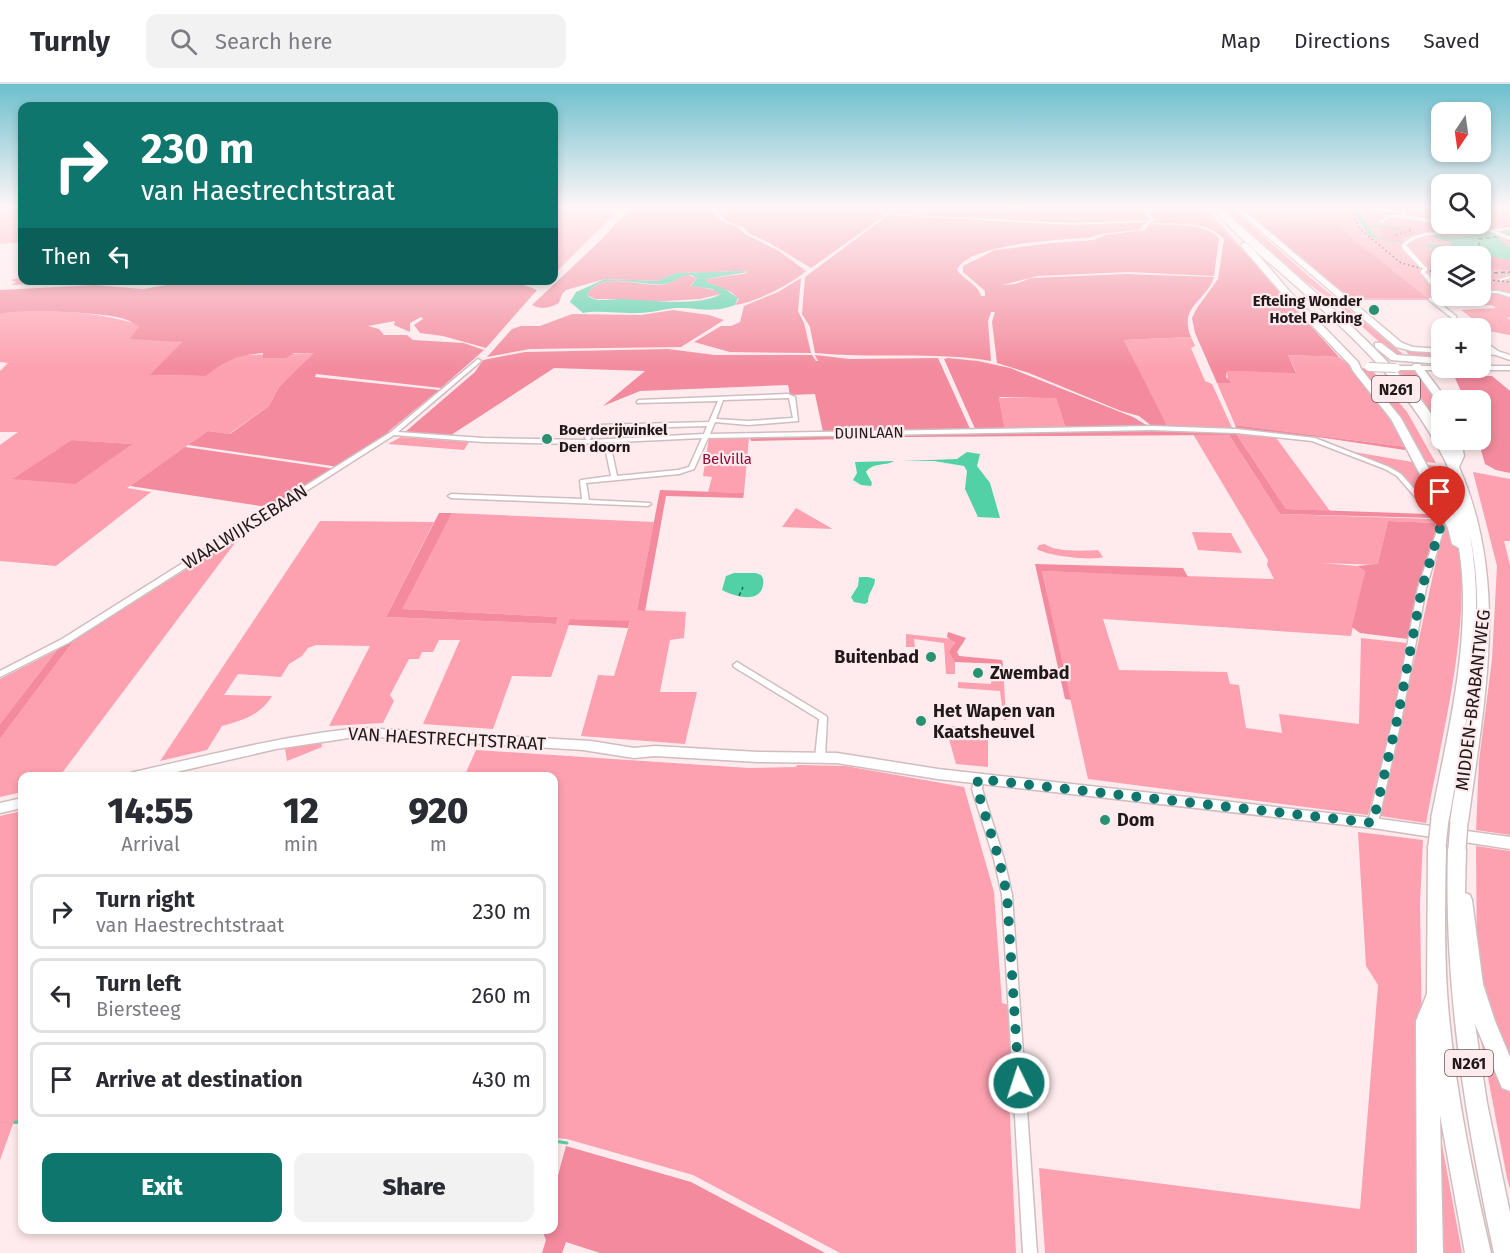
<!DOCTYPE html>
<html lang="en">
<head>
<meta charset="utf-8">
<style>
	:root { --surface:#fff; --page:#f2f2f3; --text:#2b2b33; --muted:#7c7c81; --line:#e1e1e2; --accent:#0f766e }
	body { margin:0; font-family:"Fira Sans",sans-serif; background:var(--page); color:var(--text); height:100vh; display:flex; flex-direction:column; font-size:22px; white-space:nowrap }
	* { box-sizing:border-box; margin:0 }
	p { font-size:20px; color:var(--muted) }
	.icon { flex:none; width:33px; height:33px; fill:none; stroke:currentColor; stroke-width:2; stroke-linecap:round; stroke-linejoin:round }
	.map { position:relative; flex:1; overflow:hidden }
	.details { position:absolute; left:18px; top:688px; width:540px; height:462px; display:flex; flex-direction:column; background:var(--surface); border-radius:12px; box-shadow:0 3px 9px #0003 }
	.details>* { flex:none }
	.top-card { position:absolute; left:18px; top:18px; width:540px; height:183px; border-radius:12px; box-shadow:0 3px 9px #0003; background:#0f766e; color:#fff; overflow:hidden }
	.needle { width:39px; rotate:193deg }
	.controls { position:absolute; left:1431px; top:18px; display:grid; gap:12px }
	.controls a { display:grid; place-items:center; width:60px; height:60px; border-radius:12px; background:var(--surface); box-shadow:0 3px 9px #0003; font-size:30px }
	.pin { position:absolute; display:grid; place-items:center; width:51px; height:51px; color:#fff; margin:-62px -26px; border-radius:50% 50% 50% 0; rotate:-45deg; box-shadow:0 0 6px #0007 }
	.pin .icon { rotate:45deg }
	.me { position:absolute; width:66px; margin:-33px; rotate:356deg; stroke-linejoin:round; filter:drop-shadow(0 0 4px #0008) }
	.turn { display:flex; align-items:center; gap:21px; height:126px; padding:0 24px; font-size:27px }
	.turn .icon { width:78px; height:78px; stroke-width:2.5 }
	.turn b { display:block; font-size:42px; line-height:51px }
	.then { display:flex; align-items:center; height:57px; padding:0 24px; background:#0003; gap:12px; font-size:22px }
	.eta { display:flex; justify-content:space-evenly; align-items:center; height:102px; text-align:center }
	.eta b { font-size:36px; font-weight:800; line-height:42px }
	.button { display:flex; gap:12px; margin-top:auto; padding:12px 24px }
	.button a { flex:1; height:69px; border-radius:12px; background:var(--accent); color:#fff; font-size:24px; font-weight:800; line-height:69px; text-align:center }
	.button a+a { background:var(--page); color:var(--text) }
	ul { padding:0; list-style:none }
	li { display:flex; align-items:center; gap:18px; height:75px; margin:0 12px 9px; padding:0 12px; border:3px solid var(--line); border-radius:12px }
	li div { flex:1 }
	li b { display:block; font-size:22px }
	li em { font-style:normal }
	header { display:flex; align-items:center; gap:36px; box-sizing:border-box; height:84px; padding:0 30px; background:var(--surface); border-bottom:2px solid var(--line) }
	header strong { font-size:28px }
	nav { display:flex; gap:33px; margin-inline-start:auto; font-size:21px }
	.search { width:420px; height:54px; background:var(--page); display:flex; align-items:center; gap:15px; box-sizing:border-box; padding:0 21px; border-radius:12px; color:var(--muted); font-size:22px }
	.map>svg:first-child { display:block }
</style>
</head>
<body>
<header>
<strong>Turnly</strong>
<div class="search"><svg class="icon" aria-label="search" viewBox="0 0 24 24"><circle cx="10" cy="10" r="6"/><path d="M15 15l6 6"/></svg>Search here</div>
<nav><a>Map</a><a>Directions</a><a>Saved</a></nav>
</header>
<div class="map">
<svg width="1510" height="1169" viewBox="0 0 1510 1169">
	<rect width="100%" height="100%" fill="#ffeaed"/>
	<g fill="#fda1b0" fill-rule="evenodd">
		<path d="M 0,123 L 22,123 L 22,158 L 0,160 Z"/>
		<path d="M 554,123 L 599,123 L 615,130 L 554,190 Z"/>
		<path d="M 1196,123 L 1205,123 L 1275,201 L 1267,196 L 1265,191 Z"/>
		<path d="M 1221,123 L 1230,123 L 1312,195 L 1404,271 L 1410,272 L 1404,265 L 1441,268 L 1441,274 L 1405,273 L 1394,271 L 1340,223 L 1295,190 Z"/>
		<path d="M 1243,123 L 1441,123 L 1442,140 L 1480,140 L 1481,123 L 1510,123 L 1510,234 L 1506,233 L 1510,236 L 1510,251 L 1488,247 L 1461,226 L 1496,224 L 1491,221 L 1471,222 L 1466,216 L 1350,216 L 1260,141 ZM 1442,172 L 1480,172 L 1480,212 L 1442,212 Z"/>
		<path d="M 22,193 L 22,196 L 176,197 L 145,200 L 124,198 L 11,201 L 16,198 L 11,196 Z"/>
		<path d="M 2,229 C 65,224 127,229 182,259 L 151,291 L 206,292 L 221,279 L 245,271 L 315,269 L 279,303 L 269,322 L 229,350 L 208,347 L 127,404 L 151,408 L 56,482 L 0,477 L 0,361 L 18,348 L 0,348 L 0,287 L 8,279 L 0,278 L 0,230 ZM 72,356 L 131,360 L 76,400 Z"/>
		<path d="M 1191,253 L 1195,262 L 1191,264 L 1205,297 L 1212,300 L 1233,346 L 1168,343 L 1124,256 Z"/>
		<path d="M 1288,271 L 1339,273 L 1351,282 L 1381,318 L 1407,363 L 1235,341 L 1217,299 L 1228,299 L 1227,287 L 1296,288 Z"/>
		<path d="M 1359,284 L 1371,285 L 1407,328 L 1436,379 L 1426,378 L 1397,328 Z"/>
		<path d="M 1397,285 L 1412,285 C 1429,304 1441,319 1441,345 L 1423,316 Z"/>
		<path d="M 1047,313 L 1056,314 L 1066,345 L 1005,346 L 999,314 Z"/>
		<path d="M 1235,348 L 1274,351 L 1330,427 L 1286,425 Z"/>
		<path d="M 1193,350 L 1229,351 L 1280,430 L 1433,435 L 1437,439 L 1388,437 L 1378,481 L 1322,479 L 1357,482 L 1365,487 L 1351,552 L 1103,535 L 1119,586 L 1227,588 L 1230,600 L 1239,601 L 1246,644 L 1282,649 L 1279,630 L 1359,640 L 1361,554 L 1407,559 L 1392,642 L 1368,731 L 1088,695 L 1042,487 L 1274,495 L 1267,481 L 1268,476 Z"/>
		<path d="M 401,353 L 469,358 L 464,366 L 388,360 Z"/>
		<path d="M 709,353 L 749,353 L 744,409 L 708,408 L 712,393 L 703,392 Z"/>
		<path d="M 1348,367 L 1436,382 C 1442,397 1450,413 1454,429 C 1477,525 1443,643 1426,739 L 1380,732 L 1444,441 L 1436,428 L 1398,388 Z"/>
		<path d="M 1473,388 L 1510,395 L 1510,457 L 1504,457 L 1510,481 L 1510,751 L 1476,746 L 1479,677 L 1492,575 L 1497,482 Z"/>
		<path d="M 796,424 L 831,444 L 832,445 L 782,443 Z"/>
		<path d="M 452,429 L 654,438 L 637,526 L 686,528 L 684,554 L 670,556 L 660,608 L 697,608 L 685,660 L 581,652 L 598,591 L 614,592 L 630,538 L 571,535 L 551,593 L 512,592 L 493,645 L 423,640 L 460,556 L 439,556 L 433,568 L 422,568 L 419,575 L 409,575 L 390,611 L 394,617 L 383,639 L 329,642 L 370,562 L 316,561 L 308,564 L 302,572 L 289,580 L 281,593 L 238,590 L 224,611 L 272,612 C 260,631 244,636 222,642 L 207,666 L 160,677 L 320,437 L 434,438 L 386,533 L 556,540 L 558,533 L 401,525 Z"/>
		<path d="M 1192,448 L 1231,449 L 1242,469 L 1198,466 Z"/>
		<path d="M 241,451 L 59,693 L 22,693 L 22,708 L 0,713 L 0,655 L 75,555 Z"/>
		<path d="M 1045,460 C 1053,468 1087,467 1098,466 L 1103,473 C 1092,477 1047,472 1037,465 L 1039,461 Z"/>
		<path d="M 906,550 L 952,555 L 955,561 L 950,570 L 955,575 L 955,590 L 946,590 L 944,559 L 914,555 L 915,563 L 906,563 Z"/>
		<path d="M 57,566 L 0,640 L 0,595 Z"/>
		<path d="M 999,580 L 1003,580 L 1006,636 L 1004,636 L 1000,607 L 958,604 L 958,598 L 991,600 L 991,597 L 1001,597 Z"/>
		<path d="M 951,642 L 982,644 L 988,648 L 988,683 L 956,680 L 949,655 Z"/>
		<path d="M 321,657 L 322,663 L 287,677 L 285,665 Z"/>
		<path d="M 476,666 L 749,684 L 796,683 L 797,681 L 846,682 L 964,703 L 994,808 L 1002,919 L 1009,921 L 1012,989 L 1008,989 L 1016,1169 L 840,1169 L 693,1091 L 567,1055 L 554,1054 L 554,693 L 464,693 Z"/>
		<path d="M 22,727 L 22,1040 L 13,1040 L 0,1076 L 0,732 Z"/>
		<path d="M 1358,748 L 1423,756 L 1420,819 L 1425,1169 L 1045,1169 L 1039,1084 L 1360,1125 L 1378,901 L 1366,882 Z"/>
		<path d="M 1476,762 L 1510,767 L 1510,984 L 1477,887 Z"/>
		<path d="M 1477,935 L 1510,1007 L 1510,1105 L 1507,1094 Z"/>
		<path d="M 1434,1017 L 1462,1169 L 1437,1169 Z"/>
	</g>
	<g fill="#f38a9d">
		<path d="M 631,123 L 711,123 L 714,130 L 723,138 L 736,142 L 745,150 L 779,167 L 806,187 C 792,200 754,219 735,221 L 739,215 L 731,208 L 707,198 L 706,195 L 742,190 L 747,189 L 746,187 L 676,189 L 657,197 L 605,195 L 566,206 L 562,210 L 559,219 C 550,224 541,226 532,221 L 601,156 Z"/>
		<path d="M 715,123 L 897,123 L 811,184 L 768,158 L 750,150 L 743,143 L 726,137 Z"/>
		<path d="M 902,123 L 1145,123 L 1146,132 L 1151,136 L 1072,139 L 891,130 Z"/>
		<path d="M 1150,123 L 1196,123 L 1241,165 L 1339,273 L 1288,271 L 1296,289 L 1227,287 L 1226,293 L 1231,299 L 1217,299 L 1195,249 L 1192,234 L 1197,224 L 1218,195 L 1224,155 C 1206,135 1173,141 1150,139 L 1155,135 L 1150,131 Z"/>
		<path d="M 888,131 L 1073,141 L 1146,138 L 1139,146 L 1101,150 L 1088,154 C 1062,155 967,160 957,186 C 964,196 978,200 981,212 L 985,212 L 985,207 L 963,188 L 963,182 L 995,166 L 1051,159 L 1094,156 L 1105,151 L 1145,146 L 1149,140 C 1171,142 1202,137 1219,154 L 1214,192 L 1129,188 L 1038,192 L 1002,201 L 1015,200 L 1031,194 L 1126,190 L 1214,193 C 1207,217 1178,222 1191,253 L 1124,256 L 1168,343 L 1153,343 L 1139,332 L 1121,327 L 1029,289 L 997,279 L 992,238 L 995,228 L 991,228 L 988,237 L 991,277 C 933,267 873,275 815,269 L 810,243 L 802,230 L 805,193 Z"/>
		<path d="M 1414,136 L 1472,142 L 1468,148 L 1440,152 L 1470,149 L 1477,143 L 1493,147 L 1454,152 L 1430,152 L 1435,151 L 1418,150 L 1403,154 L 1403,159 L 1384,155 L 1379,140 C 1391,142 1404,145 1414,138 L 1411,137 Z"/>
		<path d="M 1293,137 L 1317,140 L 1337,139 L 1350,153 L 1427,214 L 1348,214 L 1260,141 L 1278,141 Z"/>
		<path d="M 1491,172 L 1510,176 L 1510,186 L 1481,184 L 1480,174 Z"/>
		<path d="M 688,191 L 697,194 L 691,201 L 718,207 L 721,210 L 700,215 L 648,218 L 622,215 L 595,215 L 587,211 C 600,184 643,205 666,200 C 674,198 680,192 688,191 Z"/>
		<path d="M 801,194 L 798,227 L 804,239 L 811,269 L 730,268 L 694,258 L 721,242 L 731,242 L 740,238 L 744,222 L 778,208 Z"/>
		<path d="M 511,196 L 537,206 L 486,264 L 443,252 L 420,249 L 414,241 L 423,235 L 421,233 L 410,239 L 410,248 L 394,241 L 395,237 L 368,242 L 379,245 L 384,251 L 407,251 L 413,256 L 464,259 L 484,266 L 441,304 L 316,290 L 315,293 L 439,306 L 389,347 L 385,354 L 339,383 L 188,361 L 208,347 L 230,350 L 269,322 L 279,303 L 314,269 L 294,269 L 286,274 L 263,274 L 263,269 C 239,271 225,276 206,292 L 150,291 L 182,258 L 130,255 L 139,242 C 134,241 131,237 127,236 C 109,228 20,225 0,230 L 0,206 L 95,201 L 143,205 L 190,197 Z"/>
		<path d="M 673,226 L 709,231 L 724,236 L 681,263 L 530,265 L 487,273 L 512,245 L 521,242 L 540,242 L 572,230 L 641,231 Z"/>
		<path d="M 668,265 L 715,271 L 812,271 L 816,277 L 818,277 L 815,271 L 850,275 L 938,274 L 971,347 L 823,348 L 815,310 L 790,311 L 788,301 L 640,307 L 603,322 L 645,287 L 554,284 L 448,353 L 404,349 L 475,288 L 483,276 L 525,268 Z"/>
		<path d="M 948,274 L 978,277 L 1010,284 L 1133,333 L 1148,342 L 1066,345 L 1056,314 L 1000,313 L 999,314 L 1005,346 L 976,347 L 944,275 Z"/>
		<path d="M 1458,292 L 1492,292 L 1510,307 L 1510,389 L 1496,386 L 1485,380 L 1478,356 L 1480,356 L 1480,316 L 1465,316 L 1455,294 Z"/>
		<path d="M 1235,341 L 1407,363 L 1405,366 L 1318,353 L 1237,346 Z"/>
		<path d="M 1116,346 L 1235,348 L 1286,425 L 1428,430 L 1433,434 L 1280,430 L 1229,351 L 903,353 L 904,349 Z"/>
		<path d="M 898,350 L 898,353 L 895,354 L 751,357 L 749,353 Z"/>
		<path d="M 72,356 L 132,360 L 76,400 L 13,395 Z"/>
		<path d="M 185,363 L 336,385 L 274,424 L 130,402 Z"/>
		<path d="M 660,406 L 744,409 L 743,414 L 666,412 L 645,527 L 637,526 Z"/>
		<path d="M 439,429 L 452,429 L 402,525 L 558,533 L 556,540 L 386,533 Z"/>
		<path d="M 1388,437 L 1437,439 L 1438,442 L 1408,555 L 1360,549 L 1352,543 L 1365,487 L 1357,482 L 1378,480 Z"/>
		<path d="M 1035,480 L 1183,484 L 1188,493 L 1042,487 L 1071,616 L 1065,615 Z"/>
		<path d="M 570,535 L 630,537 L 628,544 L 568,541 Z"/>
		<path d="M 948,548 L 966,554 L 957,568 L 959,572 L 1002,576 L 1003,580 L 955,578 L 949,568 L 955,559 L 947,553 Z"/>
		<path d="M 75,555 L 0,655 L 0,640 L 57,566 Z"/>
		<path d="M 566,1062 L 691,1098 L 825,1169 L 600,1169 L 566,1158 L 562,1169 L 542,1169 L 546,1156 L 542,1146 L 554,1146 L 554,1106 Z"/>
	</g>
	<g fill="#52d0a6" fill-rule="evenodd">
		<path d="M 1354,128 L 1359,128 L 1371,148 L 1377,153 L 1433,167 L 1446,166 L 1452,159 L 1431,152 L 1457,153 L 1510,147 L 1510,150 L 1482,152 L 1510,151 L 1498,154 L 1510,164 L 1510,176 L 1491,172 L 1442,172 L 1441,192 L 1433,180 L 1441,169 L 1372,153 L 1366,148 Z"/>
		<path d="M 742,187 L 748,188 L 706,195 L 707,198 L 725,205 L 738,214 L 735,221 C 711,230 699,223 676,224 C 663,225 651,229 639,229 C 620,230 602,226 583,229 L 570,218 L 576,208 L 605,195 L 657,197 L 676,189 ZM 691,191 L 697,194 L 691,202 L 712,205 L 721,210 C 700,223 647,216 623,215 C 611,214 596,220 587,211 C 600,185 641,203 664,200 C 674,199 680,191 691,191 Z"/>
		<path d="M 967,368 L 980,370 L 977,382 L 990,399 L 1000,434 L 978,433 L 965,405 L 967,387 L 964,382 L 934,377 L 903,377 L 957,375 Z"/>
		<path d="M 894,377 C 887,382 873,378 866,388 L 872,399 L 871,402 L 861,401 L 853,396 L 857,389 L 855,378 Z"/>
		<path d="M 734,489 L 756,489 L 761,491 C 764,495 764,499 762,505 C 756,519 733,512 722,506 L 726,492 Z"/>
		<path d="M 859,493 L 868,493 L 875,495 C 875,504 868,508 868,518 L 865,520 L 854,518 L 851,513 L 858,502 Z"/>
	</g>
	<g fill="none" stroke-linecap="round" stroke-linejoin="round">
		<g stroke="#52d0a6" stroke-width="1.5">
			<path d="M 1366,141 L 1397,145"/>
			<path d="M 1429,161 L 1444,162"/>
			<path d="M 1426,162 L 1441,165"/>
		</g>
		<g stroke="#52d0a6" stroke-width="3">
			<path d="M 15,1038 L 22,1038"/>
			<path d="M 554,1057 L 567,1059"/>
		</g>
		<g stroke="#2d604d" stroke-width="1.5" stroke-dasharray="4 3" stroke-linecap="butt">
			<path d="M 1446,172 L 1479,163 L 1479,155 L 1503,152"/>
			<path d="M 1480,190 L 1510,188"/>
			<path d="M 739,512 L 743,503"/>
		</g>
		<defs>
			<g id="street">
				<path d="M 1503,123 L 1510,123 L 1510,125 L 1504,124 Z"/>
				<path d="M 1376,125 L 1405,127 L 1407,128 L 1405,131 L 1442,138 L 1442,140 L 1444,140 L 1442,140 L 1400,133 L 1389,133 L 1382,139 L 1380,138 L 1387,131 L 1400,131 L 1402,129 L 1375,127 Z"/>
				<path d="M 1445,140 L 1471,140 L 1493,146 L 1510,143 L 1510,145 L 1496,147 L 1510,153 L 1510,156 L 1490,147 L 1476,143 L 1471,149 C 1450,152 1423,145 1406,161 L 1427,185 L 1423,186 L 1403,165 L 1402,161 C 1419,143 1447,150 1470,147 L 1472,143 Z"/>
				<path d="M 1421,187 L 1425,187 L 1433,197 L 1442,201 L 1442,204 L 1429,199 L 1421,188 Z"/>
				<path d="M 1510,192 L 1510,194 L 1500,197 L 1498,196 Z"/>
				<path d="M 1480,207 L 1498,207 L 1510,210 L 1510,213 L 1498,209 L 1480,209 Z"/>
				<path d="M 1429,214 L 1433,214 L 1456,232 L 1456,234 L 1452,234 L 1429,216 Z"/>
				<path d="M 1454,235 L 1461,237 L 1470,244 L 1465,244 L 1455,238 L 1449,242 L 1449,244 L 1445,244 L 1444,241 L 1450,236 Z"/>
				<path d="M 1480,254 L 1499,268 L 1499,270 L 1495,270 L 1480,258 Z"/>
				<path d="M 478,275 L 481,277 L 480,278 L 398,348 L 483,354 L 587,356 L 585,354 L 588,346 L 599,341 L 709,338 L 718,317 L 637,319 L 637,317 L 639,316 L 788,310 L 795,313 L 798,337 L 748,341 L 715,338 L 710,350 L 1152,342 L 1236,345 L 1315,354 L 1389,383 L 1401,390 L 1440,434 L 1444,444 L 1426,504 L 1402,632 L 1378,739 L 1376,742 L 1373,743 L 1370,742 L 1368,739 L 1394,632 L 1418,504 L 1438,444 L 1435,436 L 1397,392 L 1385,385 L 1312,357 L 1236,349 L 1152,346 L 708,354 L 694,385 L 679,390 L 586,399 L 589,416 L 650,419 L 651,420 L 648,422 L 451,414 L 448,412 L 451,410 L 582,415 L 580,397 L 581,396 L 611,392 L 606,368 L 607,367 L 609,366 L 612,368 L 617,392 L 678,386 L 689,383 L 702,354 L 576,360 L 483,358 L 394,351 L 68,559 L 0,593 L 0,587 L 62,555 L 391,348 ZM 788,314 L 789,314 L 793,334 L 748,337 L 716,335 L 723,316 ZM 707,342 L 704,350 L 589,356 L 591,354 L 593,348 L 600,345 Z"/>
				<path d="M 737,578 L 826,632 L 827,634 L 825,674 L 823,676 L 817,676 L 815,674 L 819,635 L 734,583 L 733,581 Z"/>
				<path d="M 978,692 L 981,693 L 983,695 L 982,705 L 1004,775 L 1012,811 L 1037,1169 L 1023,1169 L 1002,811 L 994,775 L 972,705 L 975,693 Z"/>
			</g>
			<g id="secondary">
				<path d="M 1233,123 L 1239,123 L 1402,259 L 1413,263 L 1442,265 L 1442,269 L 1412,267 L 1396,263 Z"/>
				<path d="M 1480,265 L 1497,267 L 1510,271 L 1510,276 L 1496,271 L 1480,269 Z"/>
				<path d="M 1393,282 L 1442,282 L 1442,284 L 1455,284 L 1451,286 L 1393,286 Z"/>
				<path d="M 1480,282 L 1510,282 L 1510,286 L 1477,286 L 1473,284 L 1480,284 Z"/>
				<path d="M 362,644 L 591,657 L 634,664 L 655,662 L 758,668 L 837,669 L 938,685 L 1373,734 L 1510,753 L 1510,765 L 1373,744 L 938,695 L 837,679 L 758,678 L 655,672 L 634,674 L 583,666 L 362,652 L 276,665 L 155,693 L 127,693 L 129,690 L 134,688 C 210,671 284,651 362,644 Z"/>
				<path d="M 22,714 L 22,724 L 0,729 L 0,719 Z"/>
			</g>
			<g id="highway">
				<path d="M 1213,123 L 1220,123 C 1259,161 1442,310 1442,356 L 1445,356 L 1451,365 L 1450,356 L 1461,356 L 1464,372 L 1459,383 C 1510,500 1484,616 1468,738 L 1465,743 L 1459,745 L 1453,743 L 1450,738 C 1464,643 1490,547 1470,451 C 1487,547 1465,641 1449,735 L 1446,740 L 1440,742 L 1434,740 L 1431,735 C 1448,647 1473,553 1459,464 L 1452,460 L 1448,444 L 1391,335 L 1353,287 L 1350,281 L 1285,213 L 1242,163 L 1242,159 L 1248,159 L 1291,209 L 1358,278 L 1361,285 L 1401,334 L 1455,433 L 1442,392 L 1444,390 L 1451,389 C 1414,307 1355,254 1288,195 C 1263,173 1233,150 1213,123 Z"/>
				<path d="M 1375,259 L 1381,259 L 1397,271 L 1442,274 L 1442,280 L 1391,276 L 1375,263 Z"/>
				<path d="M 1414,280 L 1420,280 L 1447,316 L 1438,318 L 1412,282 Z"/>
				<path d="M 1437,755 L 1443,757 L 1446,762 C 1445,811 1444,860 1447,908 C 1453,996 1471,1083 1491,1169 L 1465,1169 L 1440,1031 L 1443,1169 L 1417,1169 L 1416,937 L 1427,910 L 1428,762 L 1431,757 Z"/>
				<path d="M 1457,758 L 1463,760 L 1466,765 L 1465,809 L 1470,811 L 1472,816 L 1483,900 L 1495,937 L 1510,973 L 1510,1007 L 1502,1004 L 1475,940 L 1487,1019 L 1510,1129 L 1510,1169 L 1494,1169 C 1465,1034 1444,904 1448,765 L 1451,760 Z"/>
			</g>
		</defs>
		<use href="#street" stroke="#d0bdbf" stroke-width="3"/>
		<use href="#secondary" stroke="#d0bdbf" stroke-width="3"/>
		<use href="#highway" stroke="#d0bdbf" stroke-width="3"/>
		<use href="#street" fill="#fff" fill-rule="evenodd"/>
		<use href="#secondary" fill="#fff" fill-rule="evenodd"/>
		<use href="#highway" fill="#fff" fill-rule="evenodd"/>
		<g stroke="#3d3435" stroke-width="1.5" stroke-dasharray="1.5 3" stroke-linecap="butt">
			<path d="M 1348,123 L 1361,146 L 1401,179 L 1442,190"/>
			<path d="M 1396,151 L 1412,146 L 1408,144"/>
			<path d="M 1480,195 L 1510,198"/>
		</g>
		<defs>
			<path id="street-bridge" d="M 1423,188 L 1425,185"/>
			<path id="secondary-bridge" d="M 1369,283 L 1396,284"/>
			<g id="highway-bridge">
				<path d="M 1437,762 L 1440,735"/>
				<path d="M 1457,765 L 1459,738"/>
			</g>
		</defs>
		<use href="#street-bridge" stroke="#d0bdbf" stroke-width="6" stroke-linecap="butt"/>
		<use href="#secondary-bridge" stroke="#d0bdbf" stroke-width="10" stroke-linecap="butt"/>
		<use href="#highway-bridge" stroke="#d0bdbf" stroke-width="20" stroke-linecap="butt"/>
		<use href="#street-bridge" stroke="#fff" stroke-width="4.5"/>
		<use href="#secondary-bridge" stroke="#fff" stroke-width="8"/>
		<use href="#highway-bridge" stroke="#fff" stroke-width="17"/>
	</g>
	<linearGradient id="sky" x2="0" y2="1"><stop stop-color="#6cbfce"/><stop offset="0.43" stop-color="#fff6f7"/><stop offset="1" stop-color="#fff6f7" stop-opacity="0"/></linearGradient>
	<rect width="1510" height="286" fill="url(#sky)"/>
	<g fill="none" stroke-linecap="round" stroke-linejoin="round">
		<path stroke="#0f766e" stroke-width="10" stroke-dasharray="0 18" d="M 1019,999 L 1007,811 L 999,775 L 977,705 L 978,695 L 1373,739 L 1398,632 L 1422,504 L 1440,444"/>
	</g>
	<g fill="#279271" stroke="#ffeaed" stroke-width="2">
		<circle cx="1374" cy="226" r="6"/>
		<circle cx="547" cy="355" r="6"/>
		<circle cx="931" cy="573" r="6"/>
		<circle cx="978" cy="589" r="6"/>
		<circle cx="921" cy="637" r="6"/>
		<circle cx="1105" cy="736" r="6"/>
	</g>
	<g text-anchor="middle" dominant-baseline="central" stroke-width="4.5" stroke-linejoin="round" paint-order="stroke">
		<g font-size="15" font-weight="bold" fill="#20191a" stroke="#ffeaed" text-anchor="end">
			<text x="1362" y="217">Efteling Wonder<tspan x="1362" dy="17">Hotel Parking</tspan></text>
			<text x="559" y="346" text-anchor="start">Boerderijwinkel<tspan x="559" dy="17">Den doorn</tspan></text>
		</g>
		<g font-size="15" fill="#20191a" stroke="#ffeaed">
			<text transform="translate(869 349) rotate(-1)">DUINLAAN</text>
		</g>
		<g font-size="15" fill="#8d0d39" stroke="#ffeaed">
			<text x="727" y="375">Belvilla</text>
		</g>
		<g fill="#ffeaed" stroke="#635859" stroke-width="1.5">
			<rect x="1372" y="292" width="48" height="26" rx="4.5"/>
			<rect x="1445" y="966" width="48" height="26" rx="4.5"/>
		</g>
		<g font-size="16" font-weight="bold" fill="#20191a">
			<text x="1396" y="305">N261</text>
			<text x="1469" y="979">N261</text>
		</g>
		<g font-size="18" fill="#20191a" stroke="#ffeaed">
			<text transform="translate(245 443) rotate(-32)">WAALWIJKSEBAAN</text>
			<text transform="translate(1473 616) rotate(-83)">MIDDEN-BRABANTWEG</text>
			<text transform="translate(447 655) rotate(3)">VAN HAESTRECHTSTRAAT</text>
		</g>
		<g font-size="18" font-weight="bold" fill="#20191a" stroke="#ffeaed" text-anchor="start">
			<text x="919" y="573" text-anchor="end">Buitenbad</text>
			<text x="990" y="589">Zwembad</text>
			<text x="933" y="627">Het Wapen van<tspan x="933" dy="21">Kaatsheuvel</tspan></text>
			<text x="1117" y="736">Dom</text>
		</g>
	</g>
</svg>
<div class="controls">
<a><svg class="needle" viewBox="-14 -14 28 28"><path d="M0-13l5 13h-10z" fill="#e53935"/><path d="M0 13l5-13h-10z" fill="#7c7c81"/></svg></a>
<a><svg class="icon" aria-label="search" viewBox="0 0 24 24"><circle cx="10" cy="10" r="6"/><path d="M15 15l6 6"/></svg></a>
<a><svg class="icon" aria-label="layers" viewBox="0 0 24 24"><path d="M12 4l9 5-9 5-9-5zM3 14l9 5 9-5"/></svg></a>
<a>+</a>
<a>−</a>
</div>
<div class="pin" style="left:1440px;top:444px;background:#d93025"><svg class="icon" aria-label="arrive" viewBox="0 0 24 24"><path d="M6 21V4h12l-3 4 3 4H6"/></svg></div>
<svg class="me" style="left:1019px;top:999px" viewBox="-20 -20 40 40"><circle r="17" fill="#0f766e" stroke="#fff" stroke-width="3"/><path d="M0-11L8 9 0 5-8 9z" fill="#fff"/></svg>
<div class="top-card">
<div class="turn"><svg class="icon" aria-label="right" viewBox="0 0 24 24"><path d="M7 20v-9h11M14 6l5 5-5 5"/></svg><div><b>230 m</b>van Haestrechtstraat</div></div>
<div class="then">Then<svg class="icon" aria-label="left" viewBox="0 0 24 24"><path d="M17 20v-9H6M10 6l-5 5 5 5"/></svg></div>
</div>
<section class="details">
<div class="eta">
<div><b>14:55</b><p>Arrival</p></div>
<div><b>12</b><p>min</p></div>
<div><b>920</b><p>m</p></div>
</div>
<ul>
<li><svg class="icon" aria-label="right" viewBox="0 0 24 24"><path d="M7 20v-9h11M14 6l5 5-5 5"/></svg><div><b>Turn right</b><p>van Haestrechtstraat</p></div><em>230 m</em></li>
<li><svg class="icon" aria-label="left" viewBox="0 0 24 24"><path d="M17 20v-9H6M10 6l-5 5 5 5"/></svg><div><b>Turn left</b><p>Biersteeg</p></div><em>260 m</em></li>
<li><svg class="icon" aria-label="arrive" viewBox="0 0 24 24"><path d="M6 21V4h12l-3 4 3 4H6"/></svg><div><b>Arrive at destination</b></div><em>430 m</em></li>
</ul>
<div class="button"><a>Exit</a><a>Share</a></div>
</section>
</div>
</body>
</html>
